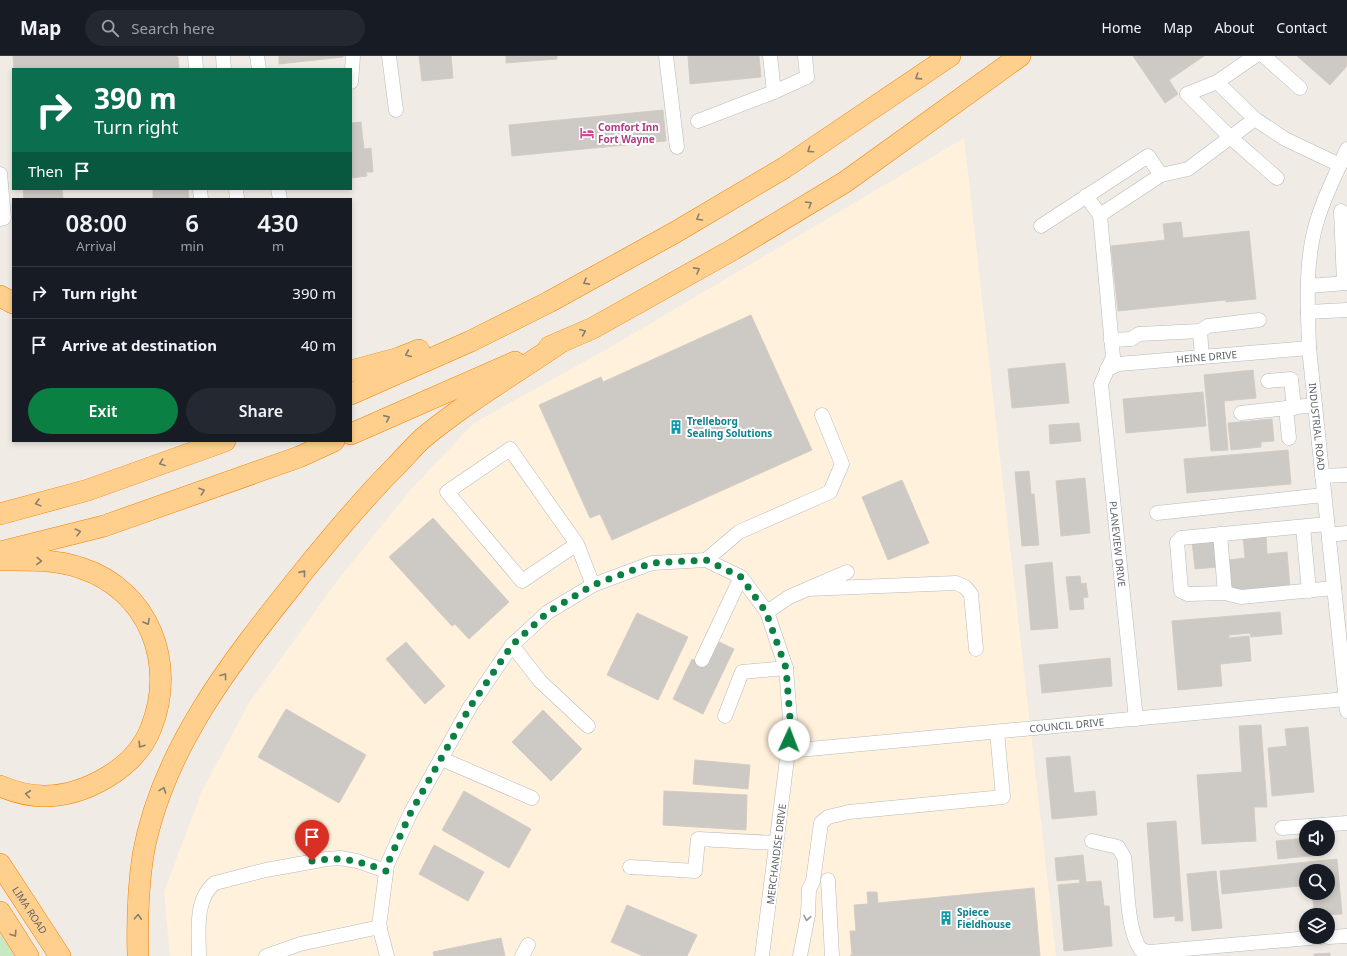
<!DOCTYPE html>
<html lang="en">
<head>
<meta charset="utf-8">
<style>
	:root { --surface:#171b24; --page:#242831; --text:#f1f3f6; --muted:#9ea1a6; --line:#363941; --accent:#0b8043 }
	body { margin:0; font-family:"Noto Sans",sans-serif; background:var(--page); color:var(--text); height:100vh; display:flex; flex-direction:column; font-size:15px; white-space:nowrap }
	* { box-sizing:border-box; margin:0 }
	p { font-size:13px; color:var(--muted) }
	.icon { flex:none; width:22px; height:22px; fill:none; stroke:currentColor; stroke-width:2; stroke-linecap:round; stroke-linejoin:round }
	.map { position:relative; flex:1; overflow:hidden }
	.sheet { position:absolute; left:12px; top:142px; width:340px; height:244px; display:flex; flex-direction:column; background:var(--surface); border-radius:0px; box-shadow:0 2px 6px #0003 }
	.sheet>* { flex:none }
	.hud { position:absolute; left:12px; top:12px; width:340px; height:122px; border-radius:0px; box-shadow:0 2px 6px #0003; background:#0b6e4f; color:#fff; overflow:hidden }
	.buttons { position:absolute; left:1299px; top:764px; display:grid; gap:8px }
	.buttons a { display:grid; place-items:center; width:36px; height:36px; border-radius:50%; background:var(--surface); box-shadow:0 2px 6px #0003; font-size:20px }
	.pin { position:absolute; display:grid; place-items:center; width:34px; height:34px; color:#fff; margin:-41px -17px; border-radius:50% 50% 50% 0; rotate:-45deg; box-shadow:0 0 4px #0007 }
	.pin .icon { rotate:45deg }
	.me { position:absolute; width:44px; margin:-22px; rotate:2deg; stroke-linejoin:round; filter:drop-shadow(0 0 3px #0008) }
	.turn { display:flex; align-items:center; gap:14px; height:84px; padding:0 16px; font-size:18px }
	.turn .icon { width:52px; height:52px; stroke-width:2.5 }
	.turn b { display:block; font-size:28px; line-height:34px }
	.then { display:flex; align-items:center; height:38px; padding:0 16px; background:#0003; gap:8px; font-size:15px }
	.eta { display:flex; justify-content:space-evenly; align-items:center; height:68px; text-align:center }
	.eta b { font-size:24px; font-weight:600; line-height:28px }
	.action { display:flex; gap:8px; margin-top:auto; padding:8px 16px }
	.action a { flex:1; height:46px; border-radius:24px; background:var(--accent); color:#fff; font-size:16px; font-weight:600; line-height:46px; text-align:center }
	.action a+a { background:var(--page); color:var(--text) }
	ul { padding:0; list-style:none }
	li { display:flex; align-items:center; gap:12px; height:52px; padding:0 16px; border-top:1px solid var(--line) }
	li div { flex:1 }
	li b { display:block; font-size:15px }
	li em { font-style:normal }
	header { display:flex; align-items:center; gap:24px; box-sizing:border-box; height:56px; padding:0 20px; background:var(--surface); border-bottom:1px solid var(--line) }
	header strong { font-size:19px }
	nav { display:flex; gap:22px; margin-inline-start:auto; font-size:14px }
	.search { width:280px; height:36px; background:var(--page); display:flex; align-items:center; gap:10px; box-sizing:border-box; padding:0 14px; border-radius:22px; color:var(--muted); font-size:15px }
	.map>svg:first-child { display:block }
</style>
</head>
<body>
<header>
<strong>Map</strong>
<div class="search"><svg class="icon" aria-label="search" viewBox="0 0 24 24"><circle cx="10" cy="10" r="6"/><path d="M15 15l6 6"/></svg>Search here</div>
<nav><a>Home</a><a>Map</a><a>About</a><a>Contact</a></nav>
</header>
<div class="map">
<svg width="1347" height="900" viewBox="0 0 1347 900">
	<rect width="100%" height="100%" fill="#f0ece5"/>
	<path fill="#fff1db" d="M 964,82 L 1056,900 L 170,900 L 164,836 L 202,735 L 249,647 L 337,525 L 413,431 L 474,367 L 609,292 Z"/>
	<path fill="#c7e8c1" d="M 0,878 L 2,880 L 15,900 L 0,900 Z"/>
	<g fill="#cdc9c4" stroke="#d5ccc3">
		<path d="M 13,0 L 174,0 L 178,1 L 179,13 L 14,13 Z"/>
		<path d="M 279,0 L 343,0 L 343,1 L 279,8 Z"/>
		<path d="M 419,0 L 451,0 L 453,22 L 422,25 Z"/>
		<path d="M 506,0 L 557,0 L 557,3 L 506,7 Z"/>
		<path d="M 688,0 L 759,0 L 761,21 L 690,28 Z"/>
		<path d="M 1133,0 L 1204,0 L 1169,24 L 1178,38 L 1165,47 Z"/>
		<path d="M 1297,0 L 1347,0 L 1347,10 L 1330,29 Z"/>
		<path d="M 663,54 L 666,85 L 512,100 L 509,69 Z"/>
		<path d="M 361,66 L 364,93 L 371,92 L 373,116 L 366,116 L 367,120 L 351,122 L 351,67 Z"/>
		<path d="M 23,133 L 62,133 L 63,143 L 24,143 Z"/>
		<path d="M 153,133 L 188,133 L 189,143 L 153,143 Z"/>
		<path d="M 1181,166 L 1183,182 L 1249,175 L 1256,243 L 1226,246 L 1226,244 L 1118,255 L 1111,190 L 1165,184 L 1163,168 Z"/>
		<path d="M 751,259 L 812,394 L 612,484 L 600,458 L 590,462 L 539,349 L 601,321 L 603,326 Z"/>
		<path d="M 1065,307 L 1069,347 L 1012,352 L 1008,313 Z"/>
		<path d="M 1253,314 L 1256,342 L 1224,345 L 1228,394 L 1211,395 L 1204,319 Z"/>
		<path d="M 1203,336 L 1206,370 L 1126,377 L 1123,343 Z"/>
		<path d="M 1272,363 L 1274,385 L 1261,386 L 1261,391 L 1231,394 L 1228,367 Z"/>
		<path d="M 1079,367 L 1081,385 L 1050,388 L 1049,369 Z"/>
		<path d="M 1288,394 L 1291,428 L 1187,437 L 1184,403 Z"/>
		<path d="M 1029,415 L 1031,438 L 1034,438 L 1039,489 L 1022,490 L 1015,416 Z"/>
		<path d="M 1085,422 L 1090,477 L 1061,480 L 1056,425 Z"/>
		<path d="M 902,424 L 929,487 L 888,504 L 862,441 Z"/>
		<path d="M 433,462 L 509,546 L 469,583 L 455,568 L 452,570 L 389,501 Z"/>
		<path d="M 1266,478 L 1267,498 L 1287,496 L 1290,531 L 1232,536 L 1229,504 L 1245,502 L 1243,480 Z"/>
		<path d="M 1214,483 L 1217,511 L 1195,513 L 1192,485 Z"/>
		<path d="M 1052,506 L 1058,572 L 1031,574 L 1025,509 Z"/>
		<path d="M 1080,520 L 1081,528 L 1086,527 L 1088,541 L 1083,542 L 1084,553 L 1070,554 L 1066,521 Z"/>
		<path d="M 1280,556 L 1282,578 L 1251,581 L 1250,577 L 1229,579 L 1229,582 L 1249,580 L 1251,605 L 1220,608 L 1222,630 L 1178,634 L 1172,565 Z"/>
		<path d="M 637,557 L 688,581 L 658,644 L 607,619 Z"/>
		<path d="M 406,586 L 445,630 L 425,648 L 386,603 Z"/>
		<path d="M 719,586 L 734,593 L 703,658 L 673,643 L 692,603 L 707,610 Z"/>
		<path d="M 1110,602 L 1112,630 L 1042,637 L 1039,609 Z"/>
		<path d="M 286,653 L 366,699 L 339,747 L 258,701 Z"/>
		<path d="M 543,654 L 582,693 L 551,725 L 512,686 Z"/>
		<path d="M 1261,669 L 1267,751 L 1254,751 L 1256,785 L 1202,788 L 1197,719 L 1242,716 L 1239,670 Z"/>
		<path d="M 1308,671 L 1314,736 L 1272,740 L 1268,692 L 1287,690 L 1285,673 Z"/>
		<path d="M 1070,700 L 1074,737 L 1095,735 L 1097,759 L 1052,763 L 1046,702 Z"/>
		<path d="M 695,704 L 750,709 L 748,733 L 693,728 Z"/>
		<path d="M 464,735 L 531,773 L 509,812 L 442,774 Z"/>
		<path d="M 664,735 L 747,739 L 746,774 L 663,769 Z"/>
		<path d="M 1176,765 L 1183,865 L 1175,865 L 1175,860 L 1154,862 L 1147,767 Z"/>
		<path d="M 1306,782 L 1306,793 L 1320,793 L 1320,799 L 1278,803 L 1276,785 Z"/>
		<path d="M 434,789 L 484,816 L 468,845 L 419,818 Z"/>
		<path d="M 1083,799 L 1086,826 L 1101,825 L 1104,850 L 1109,850 L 1112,890 L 1064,895 L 1058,829 L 1080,827 L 1079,823 L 1057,825 L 1055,802 Z"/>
		<path d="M 1337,803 L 1342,858 L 1315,859 L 1312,837 L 1328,837 L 1328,815 L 1306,815 L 1306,818 L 1299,819 L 1300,830 L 1222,838 L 1220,815 Z"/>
		<path d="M 1216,815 L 1222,872 L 1192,875 L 1187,818 Z"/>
		<path d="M 1034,832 L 1040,900 L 850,900 L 852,899 L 850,875 L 856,875 L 854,849 L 868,848 L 867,836 L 877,836 L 878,847 Z"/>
		<path d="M 627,849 L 697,879 L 687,900 L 643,900 L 611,886 Z"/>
		<path d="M 501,882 L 505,900 L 434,900 L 433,896 Z"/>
		<path d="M 1330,897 L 1330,900 L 1314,900 L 1314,898 Z"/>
	</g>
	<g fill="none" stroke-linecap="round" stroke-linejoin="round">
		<defs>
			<g id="minor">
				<path d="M 195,0 L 196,13"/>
				<path d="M 223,0 L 224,13"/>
				<path d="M 257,0 L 259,13"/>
				<path d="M 389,0 L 396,54"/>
				<path d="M 666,0 L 677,91"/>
				<path d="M 1255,0 L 1217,26 L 1255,63 L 1285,83 L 1340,109"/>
				<path d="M 1264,0 L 1300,32"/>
				<path d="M 351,26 L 353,0"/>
				<path d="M 1217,26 L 1187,38 L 1230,81 L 1277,122"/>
				<path d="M 774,36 L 807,21 L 805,0"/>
				<path d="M 698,65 L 774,36 L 770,0"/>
				<path id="s1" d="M 1347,93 C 1335,120 1321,147 1314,176 C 1305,213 1308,253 1309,292 L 1347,655"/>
				<path d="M 0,118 L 4,162 L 0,163"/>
				<path d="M 200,133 L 201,143"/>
				<path d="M 236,133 L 237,143"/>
				<path d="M 278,133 L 280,143"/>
				<path d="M 1086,140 L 1100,159 L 1161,119"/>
				<path d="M 1341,155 L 1344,227"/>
				<path id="s2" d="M 1100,159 L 1113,301 L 1101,328 L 1136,663"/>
				<path d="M 1041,170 L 1148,100 L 1161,119 L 1188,113 L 1255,63"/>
				<path d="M 1308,230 L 1347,227"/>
				<path d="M 1308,256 L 1347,254"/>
				<path d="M 1111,284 L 1131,283 L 1139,278 L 1200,275"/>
				<path d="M 1202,301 L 1200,275 L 1208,270 L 1259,264"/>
				<path id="s3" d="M 1107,313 L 1119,308 L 1309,292"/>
				<path d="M 1268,325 L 1291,323 L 1294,352"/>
				<path d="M 1286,352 L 1289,382"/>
				<path d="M 1241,357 L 1315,349"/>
				<path d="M 1322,420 L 1347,419"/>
				<path d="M 1157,457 L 1324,439"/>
				<path d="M 1327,468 L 1181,482 L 1177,486 L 1181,535 L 1188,538 L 1225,537 L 1241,541 L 1334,532"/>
				<path d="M 1303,471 L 1309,535"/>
				<path d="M 1220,478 L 1225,537"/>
				<path d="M 1329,479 L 1347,477"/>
				<path d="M 577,488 L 522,525 L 447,436 L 510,393 L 577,488 L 593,529"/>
				<path d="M 706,504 L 739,476 L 830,436 L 842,408 L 822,359"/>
				<path d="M 808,533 L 956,527 L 965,531 L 971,538 L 976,593"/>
				<path d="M 767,556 L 789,541 L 847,516"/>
				<path d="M 512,589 L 540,625 L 588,670"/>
				<path d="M 702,604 L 741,521"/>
				<path d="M 725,660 L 742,616 L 786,612"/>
				<path id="s4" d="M 788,695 L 1346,643"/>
				<path d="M 442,703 L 532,742"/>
				<path d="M 1282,772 L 1347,767"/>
				<path d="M 1092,785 L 1118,791 L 1124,801 C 1128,826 1126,874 1141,894 L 1150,896 L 1321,881"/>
				<path d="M 630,811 L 695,815 L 698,783 L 776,787"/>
				<path d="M 828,824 L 832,900"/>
				<path d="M 1328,881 L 1347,880"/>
				<path d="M 199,900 C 199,877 194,843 215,827 L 266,814 L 327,803 L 340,802 L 357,805 L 386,815"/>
				<path d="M 266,900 L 300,888 L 380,871"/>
				<path d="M 387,900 L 379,870 L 387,809 L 410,758 L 470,651 L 512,589 L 548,556 L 593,529 L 652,507 L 706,504 L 741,521 L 767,556 L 786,612 L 790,663 L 788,695 L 762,900"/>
				<path d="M 522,900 L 528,889"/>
				<path d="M 800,900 L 808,859 L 809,833 L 813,825 L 821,767 L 828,761 L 849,756 L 1003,741 L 997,676"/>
			</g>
			<g id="highway">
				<path d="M 0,240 L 13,247"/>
				<path d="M 549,291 L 593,272 L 734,193 L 845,126 L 1020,0"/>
				<path d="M 351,315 L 399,302 L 419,294"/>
				<path d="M 351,338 L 471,285 L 549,246 L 674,177 L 784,112 L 950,0"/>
				<path d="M 351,378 L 515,306"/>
				<path d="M 0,458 L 88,434 L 225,385"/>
				<path d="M 0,496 L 104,470 L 299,401 L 334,385"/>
				<path d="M 0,504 C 26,504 56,503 81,512 C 149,534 177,608 151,672 C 136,712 85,740 44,740 C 29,740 14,736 0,730"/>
				<path id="s5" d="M 0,808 L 60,900"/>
				<path d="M 0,856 L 28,900"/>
				<path d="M 138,900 C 137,866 138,832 143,799 C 163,689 236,600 303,516 C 333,479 363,443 396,410 C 405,401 414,390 423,382 C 465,347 516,317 561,286"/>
			</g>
		</defs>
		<use href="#minor" stroke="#b6b9bc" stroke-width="15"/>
		<use href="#highway" stroke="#f58100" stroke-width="22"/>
		<use href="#minor" stroke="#fff" stroke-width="14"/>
		<use href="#highway" stroke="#ffd08d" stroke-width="21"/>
	</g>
	<defs><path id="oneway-chevron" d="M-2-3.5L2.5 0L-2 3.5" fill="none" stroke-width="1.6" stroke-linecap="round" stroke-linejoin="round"/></defs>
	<g stroke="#867e70">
		<use href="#oneway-chevron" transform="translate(918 21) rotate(147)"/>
		<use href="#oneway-chevron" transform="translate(810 94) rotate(146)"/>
		<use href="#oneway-chevron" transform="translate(809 148) rotate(-31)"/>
		<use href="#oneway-chevron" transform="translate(699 162) rotate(149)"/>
		<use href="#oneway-chevron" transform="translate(697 214) rotate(-29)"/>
		<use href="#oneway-chevron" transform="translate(586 226) rotate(151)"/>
		<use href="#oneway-chevron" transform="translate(583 276) rotate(-23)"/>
		<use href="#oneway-chevron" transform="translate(408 298) rotate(157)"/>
		<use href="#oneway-chevron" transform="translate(387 362) rotate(-24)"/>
		<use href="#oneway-chevron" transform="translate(162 407) rotate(160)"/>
		<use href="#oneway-chevron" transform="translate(202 435) rotate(-19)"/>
		<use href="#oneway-chevron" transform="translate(38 447) rotate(165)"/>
		<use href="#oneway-chevron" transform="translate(78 476) rotate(-14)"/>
		<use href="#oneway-chevron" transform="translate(39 505) rotate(2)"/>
		<use href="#oneway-chevron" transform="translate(303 517) rotate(-51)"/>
		<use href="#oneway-chevron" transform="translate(147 566) rotate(61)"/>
		<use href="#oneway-chevron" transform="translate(224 620) rotate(-53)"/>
		<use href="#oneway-chevron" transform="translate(141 689) rotate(123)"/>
		<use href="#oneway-chevron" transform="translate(163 734) rotate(-70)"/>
		<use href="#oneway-chevron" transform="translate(28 738) rotate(-173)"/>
		<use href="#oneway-chevron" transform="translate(138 861) rotate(-87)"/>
		<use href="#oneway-chevron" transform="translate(14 878) rotate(57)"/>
	</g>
	<use stroke="#96999c" href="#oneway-chevron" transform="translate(807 862) rotate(100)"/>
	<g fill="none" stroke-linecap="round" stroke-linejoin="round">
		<path stroke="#0b8043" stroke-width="7" stroke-dasharray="0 12.6" d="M 312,805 C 341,800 359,805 386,815 L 387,809 L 410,758 L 470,651 L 512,589 L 548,556 L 593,529 L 652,507 L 706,504 L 741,521 L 766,556 L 786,612 L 790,662 L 789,684"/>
	</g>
	<defs>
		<symbol id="hotel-bare" viewBox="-9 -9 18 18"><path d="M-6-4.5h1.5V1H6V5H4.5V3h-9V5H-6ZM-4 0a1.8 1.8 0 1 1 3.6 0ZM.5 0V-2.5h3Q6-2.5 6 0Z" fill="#d1479c" stroke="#fff" stroke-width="2.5" paint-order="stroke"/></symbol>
		<symbol id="building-bare" viewBox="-9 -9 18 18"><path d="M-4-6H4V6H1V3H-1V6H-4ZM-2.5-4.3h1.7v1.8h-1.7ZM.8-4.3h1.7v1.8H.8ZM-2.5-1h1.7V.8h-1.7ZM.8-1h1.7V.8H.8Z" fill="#0f9aa8" stroke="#fff" stroke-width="2.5" paint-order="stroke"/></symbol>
	</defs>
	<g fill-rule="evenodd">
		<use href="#hotel-bare" x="577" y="67" width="20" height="20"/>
		<use href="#building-bare" x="666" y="361" width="20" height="20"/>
		<use href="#building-bare" x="936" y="852" width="20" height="20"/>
	</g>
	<g text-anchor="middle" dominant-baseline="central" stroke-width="4" stroke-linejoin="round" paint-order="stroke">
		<g font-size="10" font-weight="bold" fill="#b23c85" stroke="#fff" text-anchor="start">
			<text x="598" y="71">Comfort Inn<tspan x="598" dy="12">Fort Wayne</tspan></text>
		</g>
		<g font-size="10" fill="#5d6266" stroke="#fff">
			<text stroke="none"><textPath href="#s3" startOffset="101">HEINE DRIVE</textPath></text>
			<text stroke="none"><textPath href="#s1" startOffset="285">INDUSTRIAL ROAD</textPath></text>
			<text stroke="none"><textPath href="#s2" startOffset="333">PLANEVIEW DRIVE</textPath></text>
			<text stroke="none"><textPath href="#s4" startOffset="280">COUNCIL DRIVE</textPath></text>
			<text transform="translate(776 798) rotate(-83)">MERCHANDISE DRIVE</text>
			<text stroke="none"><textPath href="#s5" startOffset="55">LIMA ROAD</textPath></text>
		</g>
		<g font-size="10" font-weight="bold" fill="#0d838f" stroke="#fff" text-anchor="start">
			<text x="687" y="365">Trelleborg<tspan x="687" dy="12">Sealing Solutions</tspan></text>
			<text x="957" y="856">Spiece<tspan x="957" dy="12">Fieldhouse</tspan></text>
		</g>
	</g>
</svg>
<div class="buttons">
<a><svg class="icon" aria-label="sound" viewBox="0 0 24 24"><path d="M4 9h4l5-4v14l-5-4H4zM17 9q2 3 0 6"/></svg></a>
<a><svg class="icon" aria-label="search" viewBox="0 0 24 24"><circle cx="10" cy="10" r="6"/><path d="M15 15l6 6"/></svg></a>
<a><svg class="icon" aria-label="layers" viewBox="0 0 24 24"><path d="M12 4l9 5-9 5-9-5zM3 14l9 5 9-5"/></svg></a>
</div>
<div class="pin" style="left:312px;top:805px;background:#d93025"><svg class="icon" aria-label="arrive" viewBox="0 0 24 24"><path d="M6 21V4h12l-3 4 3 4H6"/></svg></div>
<svg class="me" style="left:789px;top:684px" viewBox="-20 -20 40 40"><circle r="19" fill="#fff"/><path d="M0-13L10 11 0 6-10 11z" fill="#0b8043"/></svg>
<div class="hud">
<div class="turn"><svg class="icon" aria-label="right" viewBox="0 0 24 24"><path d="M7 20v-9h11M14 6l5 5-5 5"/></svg><div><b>390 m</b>Turn right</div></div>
<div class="then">Then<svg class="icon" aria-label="arrive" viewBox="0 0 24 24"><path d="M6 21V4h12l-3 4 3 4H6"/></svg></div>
</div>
<section class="sheet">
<div class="eta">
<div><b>08:00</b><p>Arrival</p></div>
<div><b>6</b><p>min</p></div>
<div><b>430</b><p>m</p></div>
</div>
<ul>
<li><svg class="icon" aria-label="right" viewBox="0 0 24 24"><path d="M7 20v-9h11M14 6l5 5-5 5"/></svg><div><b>Turn right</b></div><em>390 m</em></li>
<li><svg class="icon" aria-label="arrive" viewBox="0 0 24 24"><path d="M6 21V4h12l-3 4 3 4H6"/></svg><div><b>Arrive at destination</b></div><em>40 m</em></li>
</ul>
<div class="action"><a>Exit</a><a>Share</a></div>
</section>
</div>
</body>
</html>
